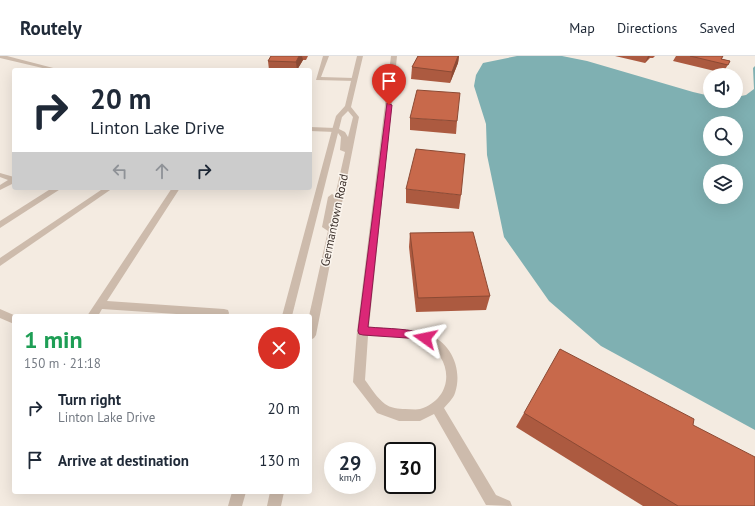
<!DOCTYPE html>
<html lang="en">
<head>
<meta charset="utf-8">
<style>
	:root { --surface:#fff; --page:#f6f6f7; --text:#1f2937; --muted:#747a83; --line:#e0e1e3 }
	body { margin:0; font-family:"PT Sans",sans-serif; background:var(--page); color:var(--text); height:100vh; display:flex; flex-direction:column; font-size:15px; white-space:nowrap }
	* { box-sizing:border-box; margin:0 }
	p { font-size:13px; color:var(--muted) }
	.icon { flex:none; width:22px; height:22px; fill:none; stroke:currentColor; stroke-width:2; stroke-linecap:round; stroke-linejoin:round }
	.map { position:relative; flex:1; overflow:hidden }
	.drawer { position:absolute; left:12px; top:258px; width:300px; height:180px; display:flex; flex-direction:column; background:var(--surface); border-radius:4px; box-shadow:0 4px 16px #0002 }
	.drawer>* { flex:none }
	.banner { position:absolute; left:12px; top:12px; width:300px; height:122px; border-radius:4px; box-shadow:0 4px 16px #0002; background:#fff; color:var(--text); overflow:hidden }
	.buttons { position:absolute; left:703px; top:12px; display:grid; gap:8px }
	.buttons a { display:grid; place-items:center; width:40px; height:40px; border-radius:50%; background:var(--surface); box-shadow:0 4px 16px #0002; font-size:20px }
	.speed { position:absolute; left:324px; top:386px; display:flex; gap:8px; font-size:20px; font-weight:700; text-align:center }
	.speed>* { display:grid; place-content:center; width:52px; height:52px; border-radius:50%; background:var(--surface); box-shadow:0 4px 16px #0002; line-height:1 }
	.speed small { font-size:10px; font-weight:400 }
	.speed .limit { border:2px solid #111; border-radius:6px; background:#fff; color:#111 }
	.pin { position:absolute; display:grid; place-items:center; width:34px; height:34px; color:#fff; margin:-41px -17px; border-radius:50% 50% 50% 0; rotate:-45deg; box-shadow:0 0 4px #0007 }
	.pin .icon { rotate:45deg }
	.me { position:absolute; width:44px; margin:-22px; rotate:282deg; stroke-linejoin:round; filter:drop-shadow(0 0 3px #0008) }
	.turn { display:flex; align-items:center; gap:14px; height:84px; padding:0 12px; font-size:18px }
	.turn .icon { width:52px; height:52px; stroke-width:2.5 }
	.turn b { display:block; font-size:28px; line-height:34px }
	.lanes { display:flex; align-items:center; height:38px; padding:0 12px; background:#0003; justify-content:center; gap:20px; direction:ltr }
	.lanes .off { opacity:.35 }
	.round { display:grid; place-items:center; flex:none; width:42px; height:42px; border-radius:21px; background:var(--page) }
	.headline { display:flex; align-items:center; justify-content:space-between; height:68px; padding:0 12px }
	h1 { font-size:24px; font-weight:600; line-height:30px; color:#1e9e55 }
	ul { padding:0; list-style:none }
	li { display:flex; align-items:center; gap:12px; height:52px; padding:0 12px }
	li div { flex:1 }
	li b { display:block; font-size:15px }
	li em { font-style:normal }
	header { display:flex; align-items:center; gap:24px; box-sizing:border-box; height:56px; padding:0 20px; background:var(--surface); border-bottom:1px solid var(--line) }
	header strong { font-size:19px }
	nav { display:flex; gap:22px; margin-inline-start:auto; font-size:14px }
	.map>svg:first-child { display:block }
</style>
</head>
<body>
<header>
<strong>Routely</strong>
<nav><a>Map</a><a>Directions</a><a>Saved</a></nav>
</header>
<div class="map">
<svg width="755" height="450" viewBox="0 0 755 450">
	<rect width="100%" height="100%" fill="#f4ebe1"/>
	<path fill="#7fb0b2" fill-rule="evenodd" d="M 517,0 L 562,0 L 587,5 L 693,36 L 710,40 L 710,45 L 736,45 L 736,41 L 746,39 L 754,33 L 753,12 L 755,10 L 755,374 L 601,290 L 549,245 L 504,181 L 487,99 L 486,68 L 474,30 L 476,19 L 483,7 ZM 710,67 L 736,67 L 736,93 L 710,93 ZM 710,115 L 736,115 L 736,141 L 710,141 Z"/>
	<g fill="none" stroke-linecap="round" stroke-linejoin="round">
		<g fill="#cdbbac" fill-rule="evenodd">
			<path d="M 0,0 L 7,0 L 61,14 L 51,14 L 0,2 Z"/>
			<path d="M 323,0 L 329,0 L 321,21 L 354,22 L 357,24 L 356,25 L 316,24 Z"/>
			<path d="M 310,71 L 335,72 L 338,74 L 335,76 L 310,75 Z"/>
			<path d="M 0,117 L 14,121 L 14,127 L 0,134 L 0,129 L 8,124 L 0,121 Z"/>
			<path d="M 52,132 L 62,132 L 0,172 L 0,165 Z"/>
			<path d="M 104,132 L 113,132 L 0,210 L 0,202 Z"/>
			<path d="M 172,132 L 180,132 L 107,245 L 224,253 L 228,254 L 229,257 L 228,260 L 206,260 L 102,253 L 98,260 L 87,260 Z"/>
			<path d="M 0,253 L 16,260 L 14,260 L 14,268 L 0,262 Z"/>
		</g>
		<g fill="#cdbbac" fill-rule="evenodd">
			<path d="M 357,0 L 363,0 L 351,51 L 359,61 L 316,279 L 314,282 L 310,284 L 310,260 L 309,260 L 328,175 L 322,171 L 328,141 L 332,138 L 335,140 L 345,96 L 340,94 L 341,81 L 338,77 L 292,260 L 282,260 L 332,74 L 336,60 L 345,50 ZM 348,55 L 353,61 L 348,81 L 345,76 L 339,73 L 342,61 Z"/>
			<path d="M 391,0 L 397,0 L 369,271 C 388,272 408,272 427,278 C 451,286 463,313 455,337 C 453,343 448,347 444,352 L 496,439 L 510,445 L 512,450 L 486,449 L 434,358 L 420,365 L 399,365 L 377,357 L 353,326 L 357,275 ZM 368,280 C 385,281 407,279 423,286 C 454,301 455,342 420,353 C 416,354 410,353 405,353 C 399,353 390,352 385,348 C 377,342 371,332 365,324 Z"/>
			<path d="M 232,436 L 246,436 L 242,450 L 228,450 Z"/>
			<path d="M 270,436 L 284,436 L 281,450 L 267,450 Z"/>
		</g>
	</g>
	<g fill="#ac5a40">
		<path d="M 271,0 L 308,0 L 306,4 L 303,4 L 297,14 L 269,14 L 268,5 Z"/>
		<path d="M 418,0 L 459,0 L 458,7 L 450,27 L 411,23 L 412,11 Z"/>
		<path d="M 615,0 L 655,0 L 653,2 L 650,2 L 645,7 Z"/>
		<path d="M 676,0 L 723,0 L 722,3 L 730,5 L 723,17 L 673,5 Z"/>
		<path d="M 410,62 L 457,65 L 456,78 L 410,74 Z"/>
		<path d="M 406,133 L 461,139 L 459,153 L 406,147 Z"/>
		<path d="M 410,177 L 490,240 L 486,254 L 416,256 L 409,191 Z"/>
		<path d="M 524,357 L 693,369 L 755,450 L 643,450 L 516,371 Z"/>
	</g>
	<g fill="#8c4a34">
		<path d="M 299,0 L 302,0 L 303,4 L 297,14 L 296,6 Z"/>
		<path d="M 458,0 L 459,0 L 458,7 L 450,27 L 452,16 Z"/>
		<path d="M 648,0 L 650,0 L 645,7 Z"/>
	</g>
	<g fill="#c8694b" stroke="#8c4a34">
		<path d="M 271,0 L 299,0 L 296,6 L 268,5 Z"/>
		<path d="M 418,0 L 458,0 L 452,16 L 412,11 Z"/>
		<path d="M 690,0 L 723,0 L 721,3 L 730,5 L 728,9 Z"/>
		<path d="M 417,34 L 460,37 L 457,65 L 410,62 Z"/>
		<path d="M 416,93 L 465,98 L 461,139 L 406,133 Z"/>
		<path d="M 473,176 L 490,240 L 418,242 L 410,177 Z"/>
		<path d="M 560,293 L 694,363 L 693,369 L 755,401 L 755,450 L 678,450 L 524,357 Z"/>
	</g>
	<path fill="#db2777" stroke="#8e194d" d="M 387,47 L 392,49 L 368,271 C 389,273 409,272 429,279 L 430,282 L 429,285 L 425,286 L 407,282 L 363,279 L 359,278 L 358,275 Z"/>
	<g text-anchor="middle" dominant-baseline="central" stroke-width="3" stroke-linejoin="round" paint-order="stroke">
		<g font-size="12" fill="#3b302b" stroke="#fbf5ee">
			<text transform="translate(334 164) rotate(-78)">Germantown Road</text>
		</g>
	</g>
</svg>
<div class="buttons">
<a><svg class="icon" aria-label="sound" viewBox="0 0 24 24"><path d="M4 9h4l5-4v14l-5-4H4zM17 9q2 3 0 6"/></svg></a>
<a><svg class="icon" aria-label="search" viewBox="0 0 24 24"><circle cx="10" cy="10" r="6"/><path d="M15 15l6 6"/></svg></a>
<a><svg class="icon" aria-label="layers" viewBox="0 0 24 24"><path d="M12 4l9 5-9 5-9-5zM3 14l9 5 9-5"/></svg></a>
</div>
<div class="speed"><div>29<small>km/h</small></div><div class="limit">30</div></div>
<div class="pin" style="left:389px;top:49px;background:#d93025"><svg class="icon" aria-label="arrive" viewBox="0 0 24 24"><path d="M6 21V4h12l-3 4 3 4H6"/></svg></div>
<svg class="me" style="left:425px;top:282px" viewBox="-20 -20 40 40"><path d="M0-17L14 15 0 8-14 15z" fill="#db2777" stroke="#fff" stroke-width="4"/></svg>
<div class="banner">
<div class="turn"><svg class="icon" aria-label="right" viewBox="0 0 24 24"><path d="M7 20v-9h11M14 6l5 5-5 5"/></svg><div><b>20 m</b>Linton Lake Drive</div></div>
<div class="lanes"><svg class="icon off" aria-label="left" viewBox="0 0 24 24"><path d="M17 20v-9H6M10 6l-5 5 5 5"/></svg><svg class="icon off" aria-label="ahead" viewBox="0 0 24 24"><path d="M12 20V5M6 11l6-6 6 6"/></svg><svg class="icon" aria-label="right" viewBox="0 0 24 24"><path d="M7 20v-9h11M14 6l5 5-5 5"/></svg></div>
</div>
<section class="drawer">
<div class="headline"><div><h1>1 min</h1><p>150 m · 21:18</p></div><a class="round" style="background:#d93025;color:#fff"><svg class="icon" aria-label="close" viewBox="0 0 24 24"><path d="M6 6l12 12M18 6L6 18"/></svg></a></div>
<ul>
<li><svg class="icon" aria-label="right" viewBox="0 0 24 24"><path d="M7 20v-9h11M14 6l5 5-5 5"/></svg><div><b>Turn right</b><p>Linton Lake Drive</p></div><em>20 m</em></li>
<li><svg class="icon" aria-label="arrive" viewBox="0 0 24 24"><path d="M6 21V4h12l-3 4 3 4H6"/></svg><div><b>Arrive at destination</b></div><em>130 m</em></li>
</ul>
</section>
</div>
</body>
</html>
